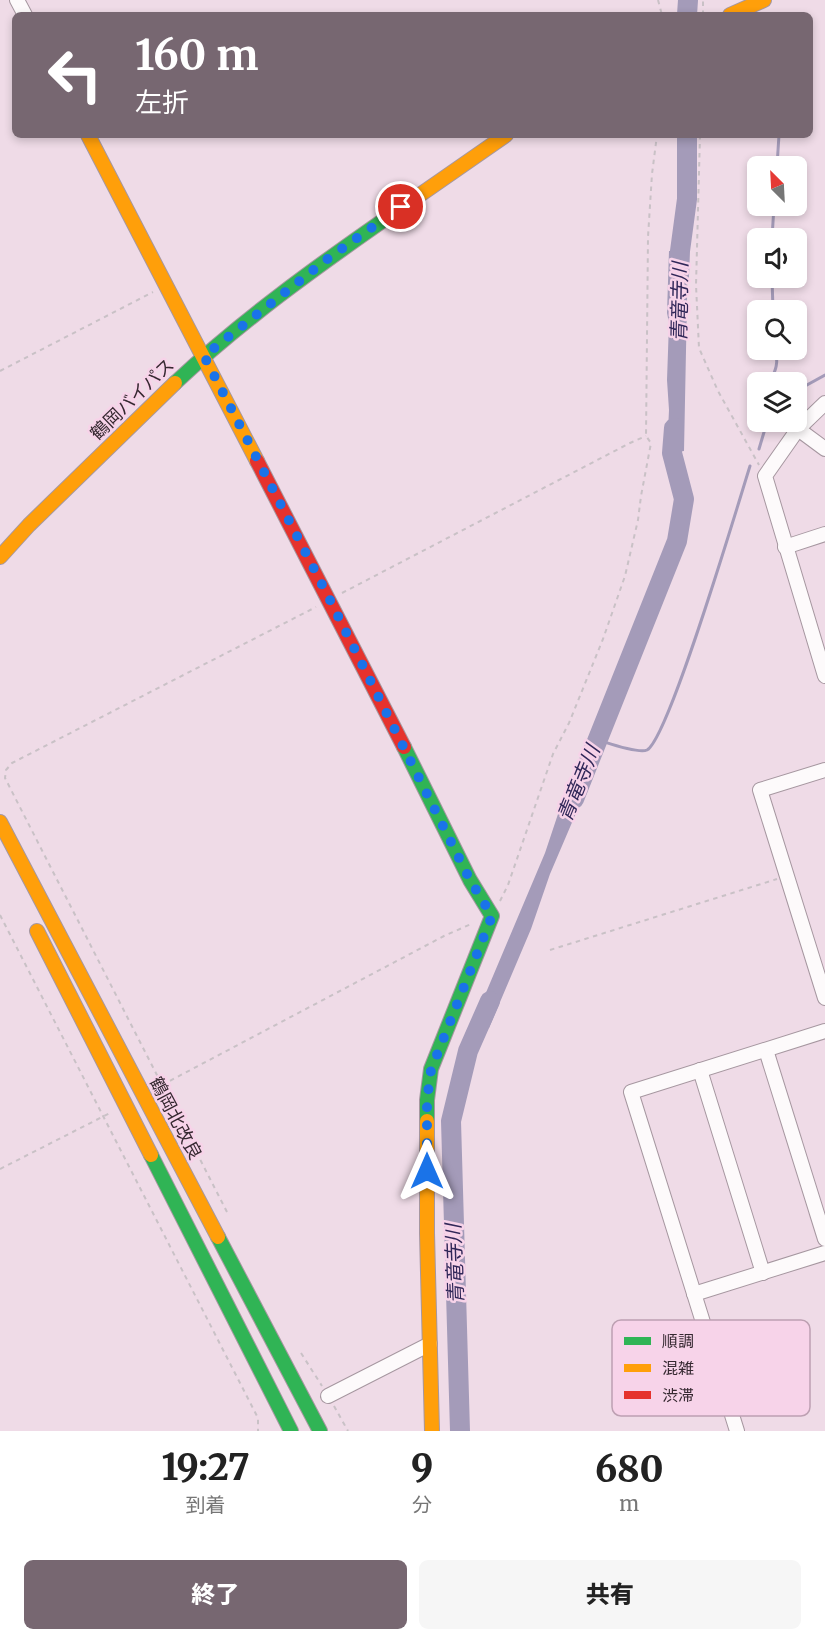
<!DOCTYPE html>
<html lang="ja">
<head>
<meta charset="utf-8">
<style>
	:root { --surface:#fff; --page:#f6f6f6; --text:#222; --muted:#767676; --accent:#776771 }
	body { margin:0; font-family:Merriweather,"Noto Sans JP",serif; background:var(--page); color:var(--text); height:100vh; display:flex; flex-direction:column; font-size:22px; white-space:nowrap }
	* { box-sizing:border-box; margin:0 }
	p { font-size:20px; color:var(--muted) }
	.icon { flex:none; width:33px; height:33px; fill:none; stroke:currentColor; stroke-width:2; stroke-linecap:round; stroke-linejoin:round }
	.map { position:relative; height:1431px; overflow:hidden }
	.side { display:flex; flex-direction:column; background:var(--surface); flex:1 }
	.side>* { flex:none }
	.banner { position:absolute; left:12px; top:12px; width:801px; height:126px; border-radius:9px; box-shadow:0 3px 9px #0003; background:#776771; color:#fff; overflow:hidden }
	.needle { width:39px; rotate:336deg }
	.tools { position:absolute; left:747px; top:156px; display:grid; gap:12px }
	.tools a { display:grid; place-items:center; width:60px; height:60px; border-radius:9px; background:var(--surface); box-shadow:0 3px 9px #0003; font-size:30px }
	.pin { position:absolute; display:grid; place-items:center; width:51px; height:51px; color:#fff; margin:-26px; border:3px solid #fff; border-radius:50%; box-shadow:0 2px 6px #0007 }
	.me { position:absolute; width:66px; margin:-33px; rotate:0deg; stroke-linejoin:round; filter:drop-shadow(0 0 4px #0008) }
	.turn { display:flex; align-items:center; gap:21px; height:126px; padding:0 24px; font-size:27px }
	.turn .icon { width:78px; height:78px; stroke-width:2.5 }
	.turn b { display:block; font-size:42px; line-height:51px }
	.eta { display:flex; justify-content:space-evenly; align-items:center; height:102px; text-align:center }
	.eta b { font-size:36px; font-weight:800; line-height:42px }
	.cta { display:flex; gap:12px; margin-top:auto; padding:12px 24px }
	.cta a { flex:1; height:69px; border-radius:9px; background:var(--accent); color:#fff; font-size:24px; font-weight:800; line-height:69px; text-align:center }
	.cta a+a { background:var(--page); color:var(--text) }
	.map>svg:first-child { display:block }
</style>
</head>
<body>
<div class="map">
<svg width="825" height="1431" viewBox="0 0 825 1431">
	<rect width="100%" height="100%" fill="#efdbe7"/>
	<g fill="#a49bb9">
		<path d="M 688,250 L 684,451 L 667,453 L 669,410 L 667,380 L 669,323 L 667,313 L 669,251 Z"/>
		<path d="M 575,773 L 591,778 L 550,874 L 531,929 L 489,1028 L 474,1021 L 545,853 L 559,811 Z"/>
	</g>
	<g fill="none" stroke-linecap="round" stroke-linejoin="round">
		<g stroke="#a49bb9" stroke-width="3">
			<path d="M 777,166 L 779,135"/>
			<path d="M 772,238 L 774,206"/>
			<path d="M 772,278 L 773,310"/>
			<path d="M 770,382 C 775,372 780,361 774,350"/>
			<path d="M 796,391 L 825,375"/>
			<path d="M 759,449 L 767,422"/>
			<path d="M 598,740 C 608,743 638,754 647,750 C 669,738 738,504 750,466"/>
		</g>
		<g stroke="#a49bb9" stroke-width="20">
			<path d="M 687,15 L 688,0"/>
			<path d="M 679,276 L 680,251 L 687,199 L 687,135"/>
			<path d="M 574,799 L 677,541 L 684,499 L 672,453 L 674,428"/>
			<path d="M 460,1431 L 451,1121 L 468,1051 L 490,1001"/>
		</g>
		<defs>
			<g id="street">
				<path d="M 17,0 L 25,15"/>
				<path d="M 825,403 L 798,429 L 765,476 L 825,676"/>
				<path d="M 798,429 L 825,449"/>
				<path d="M 785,547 L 825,534"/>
				<path d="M 825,770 L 760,790 L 825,998"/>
				<path d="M 766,1050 L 825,1239"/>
				<path d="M 700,1070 L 763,1273"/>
				<path d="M 694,1294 L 825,1253"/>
				<path d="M 328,1396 L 430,1344"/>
				<path d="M 737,1431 L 631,1092 L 825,1031"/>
			</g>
			<g id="fast">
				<path d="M 175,383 C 241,321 316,267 391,215"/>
				<path d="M 404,747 L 470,880 L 492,916 L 431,1069 L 427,1100 L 427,1121"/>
				<path d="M 151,1155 L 291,1431"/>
				<path d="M 218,1237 L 320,1431"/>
			</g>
			<g id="slow">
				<path d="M 730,15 L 764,0"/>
				<path d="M 88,135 L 257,461"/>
				<path d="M 391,215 L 506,135"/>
				<path d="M 0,557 L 29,525 L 175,383"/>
				<path d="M 0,822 L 218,1237"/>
				<path d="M 37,931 L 151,1155"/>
				<path d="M 427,1121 L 427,1233 L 432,1431"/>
			</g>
			<path id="jam" d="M 257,461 L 404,747"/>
		</defs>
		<use href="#street" stroke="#a697a0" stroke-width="16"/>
		<use href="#fast" stroke="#a697a0" stroke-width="16"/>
		<use href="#slow" stroke="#a697a0" stroke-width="16"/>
		<use href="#jam" stroke="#a697a0" stroke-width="16"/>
		<g stroke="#c9c1c6" stroke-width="2" stroke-dasharray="4.5 4.5" stroke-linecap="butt">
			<path d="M 658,0 L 662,15"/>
			<path d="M 703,15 L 703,0"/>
			<path d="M 700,135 L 696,285 L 699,348 L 718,391 L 759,465"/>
			<path d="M 0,371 L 153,292"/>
			<path d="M 342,593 L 630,443 L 646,436"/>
			<path d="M 500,901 L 508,885 L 553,754 L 569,723 L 603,639 L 625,576 L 638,520 L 641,496 L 651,443 L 646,436 L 648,237 L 652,174 L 657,135"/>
			<path d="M 0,915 L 258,1418 L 258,1431"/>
			<path d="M 550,950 L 777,879"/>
			<path d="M 162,1085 L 444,936 L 471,924"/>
			<path d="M 0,1169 L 110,1113"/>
			<path d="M 227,1212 L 5,778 L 6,770 L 12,763 L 316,607"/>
			<path d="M 301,1353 L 322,1386"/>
			<path d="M 334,1406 L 348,1431"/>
		</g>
		<use href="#street" stroke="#fdfafb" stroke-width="14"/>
		<use href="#fast" stroke="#30b455" stroke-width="14"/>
		<use href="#slow" stroke="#ff9f0a" stroke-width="14"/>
		<use href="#jam" stroke="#e5322d" stroke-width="14"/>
	</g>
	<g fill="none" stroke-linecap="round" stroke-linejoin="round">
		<path stroke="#1a73e8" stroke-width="10" stroke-dasharray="0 18" d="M 401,207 L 330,257 L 204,356 L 330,600 L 470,880 L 492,916 L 431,1070 L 427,1100 L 427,1171"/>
	</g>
	<g text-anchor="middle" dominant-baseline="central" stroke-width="5" stroke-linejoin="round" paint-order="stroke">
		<g font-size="18" fill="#362931" stroke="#f7d3e9">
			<text transform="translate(132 399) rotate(-44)">鶴岡バイパス</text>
			<text transform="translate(176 1118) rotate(62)">鶴岡北改良</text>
		</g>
		<g font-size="20" font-style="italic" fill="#302758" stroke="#f7d3e9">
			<text transform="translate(679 302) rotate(-89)">青竜寺川</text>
			<text transform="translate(578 783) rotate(-68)">青竜寺川</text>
			<text transform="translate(454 1264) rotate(-92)">青竜寺川</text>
		</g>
	</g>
	<rect x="612" y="1320" width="198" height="96" rx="9" fill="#f7d3e9" stroke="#bda0b2" stroke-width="1.5"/>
	<rect x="624" y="1337" width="27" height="8" fill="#30b455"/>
	<rect x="624" y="1364" width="27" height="8" fill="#ff9f0a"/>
	<rect x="624" y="1391" width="27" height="8" fill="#e5322d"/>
	<g font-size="16" fill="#362931">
		<text x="662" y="1347">順調</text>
		<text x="662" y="1374">混雑</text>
		<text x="662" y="1401">渋滞</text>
	</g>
</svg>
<div class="tools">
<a><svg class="needle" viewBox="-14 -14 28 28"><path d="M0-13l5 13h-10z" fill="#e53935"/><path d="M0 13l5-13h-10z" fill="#767676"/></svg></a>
<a><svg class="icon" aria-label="sound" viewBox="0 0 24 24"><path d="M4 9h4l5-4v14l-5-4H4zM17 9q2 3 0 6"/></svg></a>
<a><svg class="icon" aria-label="search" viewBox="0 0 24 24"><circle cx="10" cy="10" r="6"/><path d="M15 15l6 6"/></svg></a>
<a><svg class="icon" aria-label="layers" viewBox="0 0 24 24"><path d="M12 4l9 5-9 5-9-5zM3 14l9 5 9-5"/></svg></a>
</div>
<div class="pin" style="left:401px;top:207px;background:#d93025"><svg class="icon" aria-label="arrive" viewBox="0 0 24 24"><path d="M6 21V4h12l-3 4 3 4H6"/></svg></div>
<svg class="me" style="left:427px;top:1171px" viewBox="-20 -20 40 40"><path d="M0-17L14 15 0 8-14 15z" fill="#1a73e8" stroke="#fff" stroke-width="4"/></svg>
<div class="banner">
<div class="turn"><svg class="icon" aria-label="left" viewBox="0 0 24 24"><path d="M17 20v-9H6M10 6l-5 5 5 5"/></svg><div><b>160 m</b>左折</div></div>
</div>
</div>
<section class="side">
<div class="eta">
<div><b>19:27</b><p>到着</p></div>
<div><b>9</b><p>分</p></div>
<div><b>680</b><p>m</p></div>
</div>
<div class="cta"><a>終了</a><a>共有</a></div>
</section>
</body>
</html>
